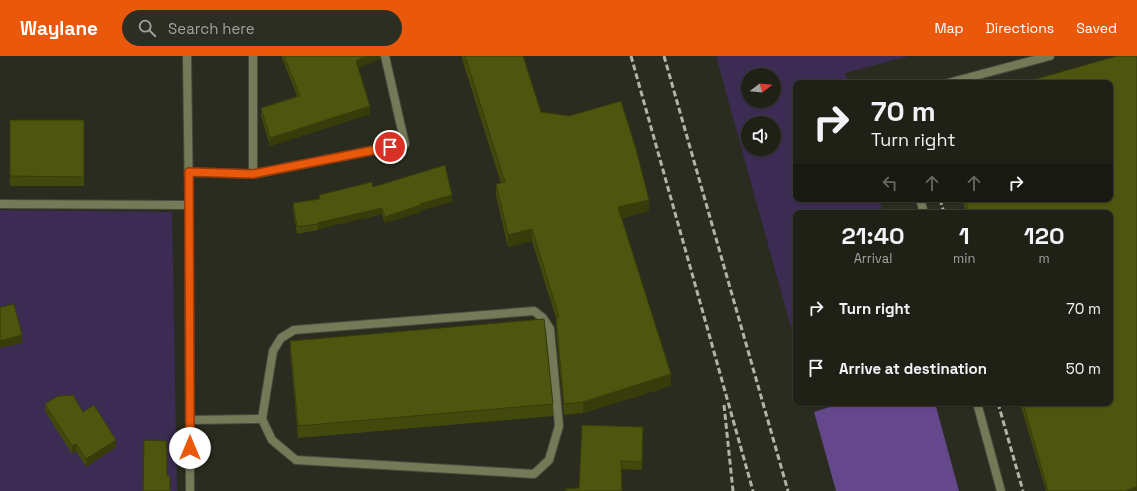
<!DOCTYPE html>
<html lang="en">
<head>
<meta charset="utf-8">
<style>
	:root { --surface:#1f2116; --page:#2c2e23; --text:#f1f3f6; --muted:#a1a3a1; --line:#3c3e35; --accent:#ea580c }
	body { margin:0; font-family:"Space Grotesk",sans-serif; background:var(--page); color:var(--text); height:100vh; display:flex; flex-direction:column; font-size:15px; white-space:nowrap }
	* { box-sizing:border-box; margin:0 }
	p { font-size:13px; color:var(--muted) }
	.icon { flex:none; width:22px; height:22px; fill:none; stroke:currentColor; stroke-width:2; stroke-linecap:round; stroke-linejoin:round }
	.map { position:relative; flex:1; overflow:hidden }
	.side { position:absolute; left:793px; top:154px; width:320px; height:196px; display:flex; flex-direction:column; background:var(--surface); border-radius:8px; box-shadow:0 1px 3px #0004,0 0 0 1px var(--line) }
	.side>* { flex:none }
	.banner { position:absolute; left:793px; top:24px; width:320px; height:122px; border-radius:8px; box-shadow:0 1px 3px #0004,0 0 0 1px var(--line); background:#1f2116; color:var(--text); overflow:hidden }
	.needle { width:26px; rotate:74deg }
	.buttons { position:absolute; left:741px; top:12px; display:grid; gap:8px }
	.buttons a { display:grid; place-items:center; width:40px; height:40px; border-radius:50%; background:var(--surface); box-shadow:0 1px 3px #0004,0 0 0 1px var(--line); font-size:20px }
	.pin { position:absolute; display:grid; place-items:center; width:34px; height:34px; color:#fff; margin:-17px; border:2px solid #fff; border-radius:50%; box-shadow:0 1px 4px #0007 }
	.me { position:absolute; width:44px; margin:-22px; rotate:0deg; stroke-linejoin:round; filter:drop-shadow(0 0 3px #0008) }
	.turn { display:flex; align-items:center; gap:14px; height:84px; padding:0 12px; font-size:18px }
	.turn .icon { width:52px; height:52px; stroke-width:2.5 }
	.turn b { display:block; font-size:28px; line-height:34px }
	.lanes { display:flex; align-items:center; height:38px; padding:0 12px; background:#0003; justify-content:center; gap:20px; direction:ltr }
	.lanes .off { opacity:.35 }
	.eta { display:flex; justify-content:space-evenly; align-items:center; height:68px; text-align:center }
	.eta b { font-size:24px; font-weight:700; line-height:28px }
	ul { padding:0; list-style:none }
	li { display:flex; align-items:center; gap:12px; height:60px; padding:0 12px }
	li div { flex:1 }
	li b { display:block; font-size:15px }
	li em { font-style:normal }
	header { display:flex; align-items:center; gap:24px; box-sizing:border-box; height:56px; padding:0 20px; background:var(--accent); color:#fff }
	header strong { font-size:19px }
	nav { display:flex; gap:22px; margin-inline-start:auto; font-size:14px }
	.search { width:280px; height:36px; background:var(--page); display:flex; align-items:center; gap:10px; box-sizing:border-box; padding:0 14px; border-radius:22px; color:var(--muted); font-size:15px }
	.map>svg:first-child { display:block }
</style>
</head>
<body>
<header>
<strong>Waylane</strong>
<div class="search"><svg class="icon" aria-label="search" viewBox="0 0 24 24"><circle cx="10" cy="10" r="6"/><path d="M15 15l6 6"/></svg>Search here</div>
<nav><a>Map</a><a>Directions</a><a>Saved</a></nav>
</header>
<div class="map">
<svg width="1137" height="435" viewBox="0 0 1137 435">
	<rect width="100%" height="100%" fill="#292c1e"/>
	<g fill="#3c2c53" fill-rule="evenodd">
		<path d="M 716,0 L 909,0 L 845,17 L 848,27 L 796,27 L 796,143 L 879,143 L 883,157 L 796,157 L 796,290 ZM 748,19 L 774,19 L 774,45 L 748,45 ZM 748,67 L 774,67 L 774,93 L 748,93 Z"/>
		<path d="M 0,154 L 172,156 L 177,435 L 0,435 Z"/>
	</g>
	<path fill="#65478c" d="M 842,347 L 935,347 L 959,435 L 836,435 L 814,356 Z"/>
	<g fill="none" stroke-linecap="round" stroke-linejoin="round">
		<defs>
			<g id="lane">
				<path d="M 948,27 L 1050,0"/>
				<path d="M 189,116 L 253,118 L 405,88 L 385,0"/>
				<path d="M 253,118 L 253,0"/>
				<path d="M 920,143 L 924,157"/>
				<path d="M 0,148 L 189,149"/>
				<path d="M 977,347 L 1001,435"/>
				<path d="M 190,364 L 262,363 L 272,384 L 296,404 L 534,418 L 549,404 L 559,370 L 550,273 L 543,262 L 534,255 L 294,274 L 281,282 L 273,295 L 262,363"/>
			</g>
			<path id="street" d="M 187,0 L 189,149 L 190,435"/>
		</defs>
		<use href="#lane" stroke="#46493c" stroke-width="10"/>
		<use href="#street" stroke="#46493c" stroke-width="10"/>
		<use href="#lane" stroke="#747957" stroke-width="8"/>
		<use href="#street" stroke="#747957" stroke-width="8"/>
		<g stroke="#b2b3a9" stroke-width="3" stroke-dasharray="6 3" stroke-linecap="butt">
			<path d="M 631,0 L 753,435"/>
			<path d="M 664,0 L 788,435"/>
			<path d="M 940,143 L 944,157"/>
			<path d="M 998,347 L 1023,435"/>
			<path d="M 724,349 L 733,435"/>
		</g>
	</g>
	<g fill="#43490d">
		<path d="M 282,0 L 380,0 L 380,3 L 358,12 L 370,58 L 270,90 L 261,60 L 261,52 L 297,40 L 282,2 Z"/>
		<path d="M 462,0 L 523,0 L 541,56 L 649,155 L 622,162 L 671,330 L 583,357 L 564,359 L 556,273 L 556,262 L 532,185 L 508,191 L 496,140 L 496,128 L 501,127 L 462,3 Z"/>
		<rect x="10" y="64" width="74" height="66"/>
		<path d="M 373,131 L 452,146 L 421,154 L 421,156 L 385,167 L 382,158 L 318,173 L 318,174 L 297,178 L 293,154 L 293,147 L 319,143 L 319,139 Z"/>
		<path d="M 962,143 L 1110,143 L 1137,435 L 1046,435 L 1020,347 L 1110,347 L 1110,157 L 966,157 Z"/>
		<path d="M 290,285 L 553,348 L 553,360 L 298,382 L 290,296 Z"/>
		<path d="M 45,348 L 83,356 L 116,391 L 86,411 L 76,395 L 72,398 L 45,355 Z"/>
		<path d="M 643,371 L 642,414 L 621,413 L 579,432 Z"/>
	</g>
	<g fill="#373c0a">
		<path d="M 367,0 L 380,0 L 380,3 L 356,13 L 356,5 Z"/>
		<path d="M 370,50 L 370,58 L 270,90 L 270,82 Z"/>
		<path d="M 452,139 L 452,146 L 421,154 L 421,156 L 385,167 L 385,161 L 420,148 Z"/>
		<path d="M 649,144 L 649,155 L 618,163 L 618,151 Z"/>
		<path d="M 382,152 L 382,158 L 318,173 L 317,167 Z"/>
		<path d="M 532,173 L 532,185 L 508,191 L 508,179 Z"/>
		<path d="M 22,279 L 22,287 L 0,292 L 0,285 Z"/>
		<path d="M 671,318 L 671,330 L 583,357 L 583,346 Z"/>
		<path d="M 116,384 L 116,391 L 86,411 L 86,403 Z"/>
		<path d="M 76,388 L 76,395 L 72,398 L 72,390 Z"/>
		<path d="M 1137,431 L 1137,435 L 1125,435 Z"/>
	</g>
	<g fill="#4e550f" stroke="#373c0a">
		<path d="M 284,0 L 367,0 L 356,5 L 370,50 L 270,82 L 261,52 L 300,40 Z"/>
		<path d="M 465,0 L 523,0 L 541,56 L 569,60 L 621,45 L 636,93 L 649,144 L 618,151 L 671,318 L 583,346 L 564,348 L 556,262 L 559,261 L 532,173 L 508,179 L 496,128 L 505,126 Z"/>
		<path d="M 1117,0 L 1137,0 L 1137,431 L 1125,435 L 1048,435 L 1023,347 L 1110,347 L 1110,157 L 969,157 L 965,143 L 1110,143 L 1110,27 L 1022,27 Z"/>
		<path d="M 10,64 L 84,64 L 84,121 L 10,120 Z"/>
		<path d="M 445,109 L 452,139 L 420,148 L 421,149 L 385,161 L 382,152 L 317,167 L 318,168 L 297,171 L 293,147 L 320,143 L 319,139 L 372,126 L 373,131 Z"/>
		<path d="M 14,248 L 22,279 L 0,285 L 0,251 Z"/>
		<path d="M 544,263 L 553,348 L 298,370 L 290,285 Z"/>
		<path d="M 73,339 L 83,356 L 94,349 L 116,384 L 86,403 L 76,388 L 72,390 L 45,348 L 58,340 Z"/>
		<path d="M 582,369 L 643,371 L 642,406 L 621,405 L 622,435 L 565,435 L 565,433 L 579,432 Z"/>
		<path d="M 144,384 L 167,385 L 167,420 L 170,420 L 170,435 L 143,435 Z"/>
	</g>
	<g fill="none" stroke-linecap="round" stroke-linejoin="round">
		<defs>
			<path id="route" d="M 190,392 L 189,116 L 253,118 L 390,91"/>
		</defs>
		<use href="#route" stroke="#983908" stroke-width="10"/>
		<use href="#route" stroke="#ea580c" stroke-width="7"/>
	</g>
</svg>
<div class="buttons">
<a><svg class="needle" viewBox="-14 -14 28 28"><path d="M0-13l5 13h-10z" fill="#e53935"/><path d="M0 13l5-13h-10z" fill="#a1a3a1"/></svg></a>
<a><svg class="icon" aria-label="sound" viewBox="0 0 24 24"><path d="M4 9h4l5-4v14l-5-4H4zM17 9q2 3 0 6"/></svg></a>
</div>
<div class="pin" style="left:390px;top:91px;background:#d93025"><svg class="icon" aria-label="arrive" viewBox="0 0 24 24"><path d="M6 21V4h12l-3 4 3 4H6"/></svg></div>
<svg class="me" style="left:190px;top:392px" viewBox="-20 -20 40 40"><circle r="19" fill="#fff"/><path d="M0-13L10 11 0 6-10 11z" fill="#ea580c"/></svg>
<div class="banner">
<div class="turn"><svg class="icon" aria-label="right" viewBox="0 0 24 24"><path d="M7 20v-9h11M14 6l5 5-5 5"/></svg><div><b>70 m</b>Turn right</div></div>
<div class="lanes"><svg class="icon off" aria-label="left" viewBox="0 0 24 24"><path d="M17 20v-9H6M10 6l-5 5 5 5"/></svg><svg class="icon off" aria-label="ahead" viewBox="0 0 24 24"><path d="M12 20V5M6 11l6-6 6 6"/></svg><svg class="icon off" aria-label="ahead" viewBox="0 0 24 24"><path d="M12 20V5M6 11l6-6 6 6"/></svg><svg class="icon" aria-label="right" viewBox="0 0 24 24"><path d="M7 20v-9h11M14 6l5 5-5 5"/></svg></div>
</div>
<section class="side">
<div class="eta">
<div><b>21:40</b><p>Arrival</p></div>
<div><b>1</b><p>min</p></div>
<div><b>120</b><p>m</p></div>
</div>
<ul>
<li><svg class="icon" aria-label="right" viewBox="0 0 24 24"><path d="M7 20v-9h11M14 6l5 5-5 5"/></svg><div><b>Turn right</b></div><em>70 m</em></li>
<li><svg class="icon" aria-label="arrive" viewBox="0 0 24 24"><path d="M6 21V4h12l-3 4 3 4H6"/></svg><div><b>Arrive at destination</b></div><em>50 m</em></li>
</ul>
</section>
</div>
</body>
</html>
